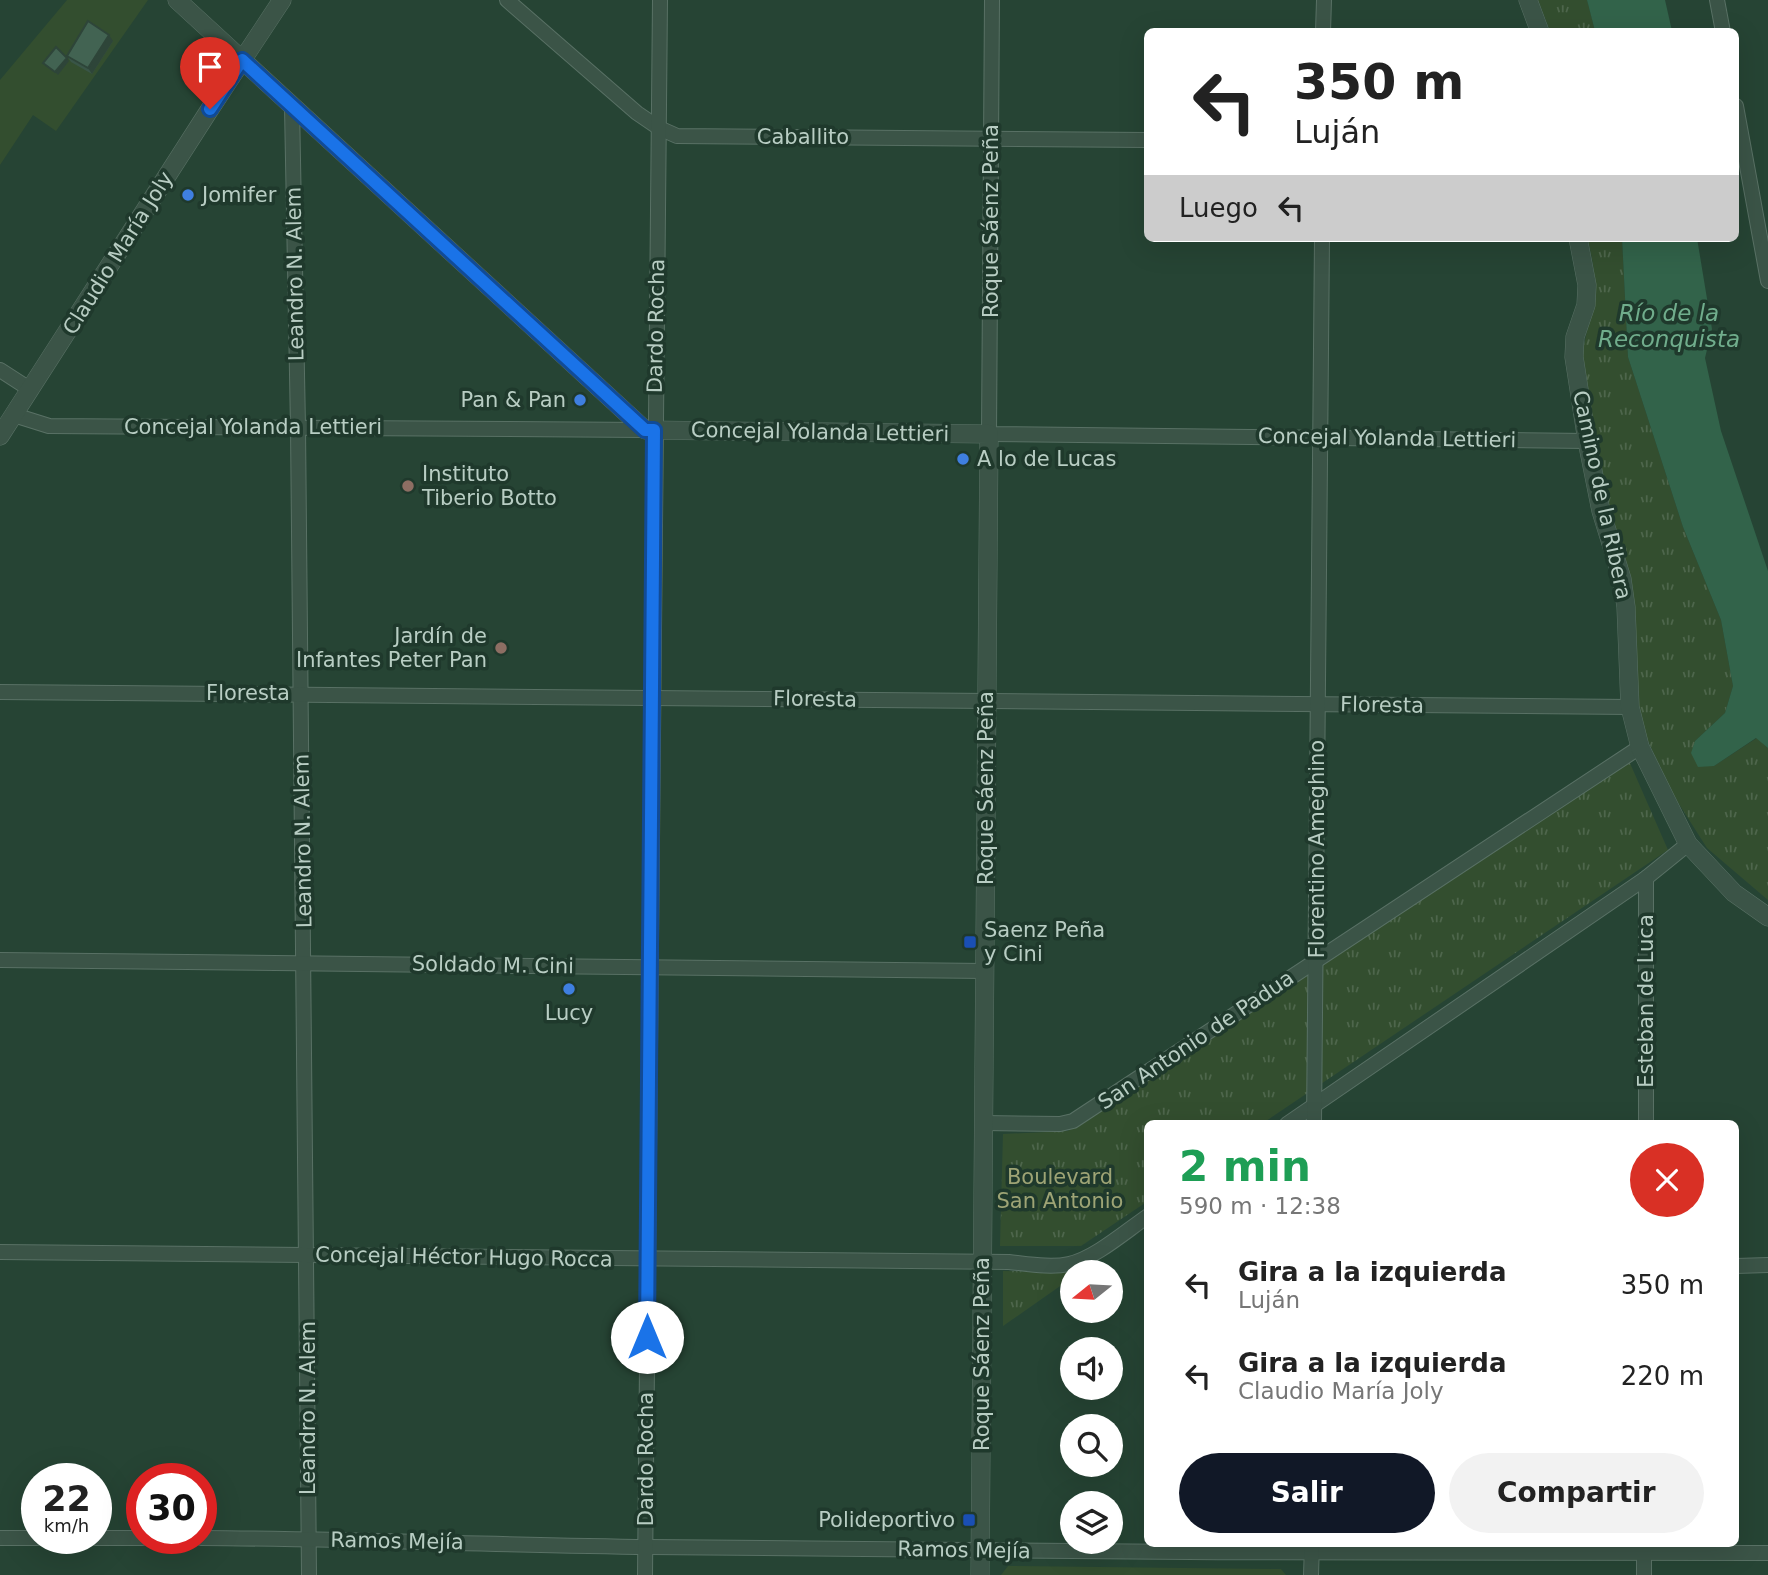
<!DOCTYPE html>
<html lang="es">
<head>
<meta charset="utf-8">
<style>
	:root { --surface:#fff; --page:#f2f2f2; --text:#222; --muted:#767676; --accent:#111827 }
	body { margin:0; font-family:"DejaVu Sans",sans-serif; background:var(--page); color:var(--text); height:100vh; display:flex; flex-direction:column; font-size:26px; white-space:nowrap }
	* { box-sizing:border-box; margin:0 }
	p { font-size:23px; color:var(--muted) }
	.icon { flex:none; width:38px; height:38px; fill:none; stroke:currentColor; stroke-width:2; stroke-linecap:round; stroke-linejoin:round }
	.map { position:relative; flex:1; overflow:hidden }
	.side { position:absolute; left:1144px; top:1120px; width:595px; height:427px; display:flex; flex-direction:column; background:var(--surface); border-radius:10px; box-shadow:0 7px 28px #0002 }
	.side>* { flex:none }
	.top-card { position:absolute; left:1144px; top:28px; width:595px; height:214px; border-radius:10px; box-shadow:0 7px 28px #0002; background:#fff; color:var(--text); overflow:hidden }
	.needle { width:46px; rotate:252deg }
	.fabs { position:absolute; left:1060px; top:1260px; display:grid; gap:14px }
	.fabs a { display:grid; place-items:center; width:63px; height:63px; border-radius:50%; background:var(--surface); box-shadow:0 7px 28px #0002; font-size:35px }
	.speed { position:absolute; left:21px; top:1463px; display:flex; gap:14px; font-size:35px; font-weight:700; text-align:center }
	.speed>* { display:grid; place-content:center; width:91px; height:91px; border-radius:50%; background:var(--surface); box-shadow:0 7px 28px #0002; line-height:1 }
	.speed small { font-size:18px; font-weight:400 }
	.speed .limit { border:10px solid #d22; background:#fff; color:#111 }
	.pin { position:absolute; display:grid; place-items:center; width:60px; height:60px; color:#fff; margin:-72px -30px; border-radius:50% 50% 50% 0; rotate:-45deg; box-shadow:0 0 7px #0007 }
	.pin .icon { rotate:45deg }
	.me { position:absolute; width:77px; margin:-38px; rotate:0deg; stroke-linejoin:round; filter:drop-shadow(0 0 5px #0008) }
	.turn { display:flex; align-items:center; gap:24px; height:147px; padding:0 35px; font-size:32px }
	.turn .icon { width:91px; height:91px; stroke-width:2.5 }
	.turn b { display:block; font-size:49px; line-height:60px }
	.then { display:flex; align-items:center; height:66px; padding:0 35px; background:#0003; gap:14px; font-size:26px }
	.round { display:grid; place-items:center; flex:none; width:74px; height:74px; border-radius:37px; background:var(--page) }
	.headline { display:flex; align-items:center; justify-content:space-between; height:119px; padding:0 35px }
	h1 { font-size:42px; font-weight:600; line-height:52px; color:#1e9e55 }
	.primary-button { display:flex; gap:14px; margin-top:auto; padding:14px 35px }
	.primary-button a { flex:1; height:80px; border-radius:42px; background:var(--accent); color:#fff; font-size:28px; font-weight:600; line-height:80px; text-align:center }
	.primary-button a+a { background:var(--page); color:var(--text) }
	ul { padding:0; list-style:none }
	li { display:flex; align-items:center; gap:21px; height:91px; padding:0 35px }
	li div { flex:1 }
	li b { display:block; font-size:26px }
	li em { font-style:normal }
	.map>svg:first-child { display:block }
</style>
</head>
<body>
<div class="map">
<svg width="1768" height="1575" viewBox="0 0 1768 1575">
	<defs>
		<pattern id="grass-tufts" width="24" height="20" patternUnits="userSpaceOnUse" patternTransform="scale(1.75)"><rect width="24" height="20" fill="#334e2f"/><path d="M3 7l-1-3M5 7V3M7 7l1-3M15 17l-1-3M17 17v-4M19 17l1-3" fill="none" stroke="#4e664c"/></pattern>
	</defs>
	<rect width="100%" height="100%" fill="#264434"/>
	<g fill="url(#grass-tufts)">
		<path d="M 1538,0 L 1587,0 L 1595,31 L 1550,31 Z"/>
		<path d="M 1588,238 L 1622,238 L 1628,357 L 1683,527 L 1721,620 L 1733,686 L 1725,713 L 1695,741 L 1714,766 L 1757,738 L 1768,748 L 1768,900 L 1707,848 L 1672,793 L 1643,730 L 1581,362 C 1585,335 1594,309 1594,281 C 1595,267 1590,252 1588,238 Z"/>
		<path d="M 1629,761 L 1668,850 L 1263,1123 L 1148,1124 L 1148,1201 L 1081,1246 L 1000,1246 L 1003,1134 L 1068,1131 Z"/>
		<path d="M 1003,1271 L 1073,1272 L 1073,1277 L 1003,1326 Z"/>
	</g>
	<g fill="#334e2f">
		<path d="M 67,0 L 148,0 L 56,131 L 33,115 L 0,165 L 0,80 Z"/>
		<path d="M 1008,1566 L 1281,1569 L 1286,1575 L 1001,1575 Z"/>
	</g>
	<g fill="#32634a">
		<path d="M 1587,0 L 1665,0 L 1672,31 L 1595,31 Z"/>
		<path d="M 1622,238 L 1697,238 L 1712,329 L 1705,358 L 1721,431 L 1768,571 L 1768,748 L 1756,738 L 1714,766 L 1698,767 L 1691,753 L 1695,741 L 1725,713 L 1733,686 L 1721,620 L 1683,527 L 1628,357 Z"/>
	</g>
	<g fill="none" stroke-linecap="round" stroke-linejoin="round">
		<defs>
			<g id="minor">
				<path d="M 507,0 L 637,113 L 659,128 L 677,136 L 1148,140"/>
				<path d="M 992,0 L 989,434 L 1587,441"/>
				<path d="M 1717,0 L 1723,32"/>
				<path d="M 1323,32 L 1324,0"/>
				<path d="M 1736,106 L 1768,281"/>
				<path d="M 292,107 L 298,427 L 309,1575"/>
				<path d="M 0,370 L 31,390"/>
				<path d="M 14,415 L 49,426 L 645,430"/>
				<path d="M 0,692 L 1630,707"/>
				<path d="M 0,960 L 985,971"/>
				<path d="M 984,1123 L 1060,1124 L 1073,1121 L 1640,747"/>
				<path d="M 1287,1124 L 1646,878 L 1688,844"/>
				<path d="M 1314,1124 L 1322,238"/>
				<path d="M 1646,1124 L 1646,878"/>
				<path d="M 0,1252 L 1009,1262 C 1028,1264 1051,1268 1069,1264 C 1094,1259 1126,1231 1148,1216"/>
				<path d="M 1736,1266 L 1768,1265"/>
				<path d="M 0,1538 L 37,1538"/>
				<path d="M 96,1538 L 142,1538"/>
				<path d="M 201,1538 C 351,1539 500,1545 650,1547 C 1023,1552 1395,1554 1768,1553"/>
				<path d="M 645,1575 L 660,0"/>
				<path d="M 1311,1575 L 1312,1544"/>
				<path d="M 1644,1575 L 1644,1544"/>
			</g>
			<g id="tertiary">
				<path d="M 177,0 L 645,430 L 989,434 L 980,1575"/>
				<path d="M 1528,0 L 1540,32"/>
				<path d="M 1578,238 L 1587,285 L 1586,305 L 1575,337 L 1574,357 L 1587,441 L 1601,511 L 1622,579 L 1626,607 L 1630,707 L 1640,747 L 1688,844 L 1734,893 L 1768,917"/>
				<path d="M 0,436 L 210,109 L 282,0"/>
			</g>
		</defs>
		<use href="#minor" stroke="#597165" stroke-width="16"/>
		<use href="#tertiary" stroke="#597165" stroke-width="19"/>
		<use href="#minor" stroke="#3b5447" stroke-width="14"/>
		<use href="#tertiary" stroke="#3b5447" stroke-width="18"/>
	</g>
	<path fill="#395547" d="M 113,41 L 92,74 L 71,62 L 67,56 Z"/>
	<g fill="#2e4539">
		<path d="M 109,35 L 113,41 L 92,74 L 88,68 Z"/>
		<path d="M 67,58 L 69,61 L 58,75 L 55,72 Z"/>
	</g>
	<g fill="#426352" stroke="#2e4539" stroke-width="2">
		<path d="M 88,21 L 109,35 L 88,68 L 67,56 Z"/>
		<path d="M 56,47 L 67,58 L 55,72 L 43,63 Z"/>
	</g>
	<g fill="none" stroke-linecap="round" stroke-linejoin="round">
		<defs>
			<path id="route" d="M 210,109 L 242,60 L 645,430 L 654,430 L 647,1337"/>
		</defs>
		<use href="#route" stroke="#114b97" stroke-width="18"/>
		<use href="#route" stroke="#1a73e8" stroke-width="12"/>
	</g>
	<g fill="#3f7fe0" stroke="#1f392c" stroke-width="2.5">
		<circle cx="188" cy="195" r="7"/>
		<circle cx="580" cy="400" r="7"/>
		<circle cx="963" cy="459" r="7"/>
		<circle cx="569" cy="989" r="7"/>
	</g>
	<g fill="#8d6e63" stroke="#1f392c" stroke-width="2.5">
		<circle cx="408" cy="486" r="7"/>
		<circle cx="501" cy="648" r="7"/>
	</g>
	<g fill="#1a4fb4" stroke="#1f392c" stroke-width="2.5">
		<rect x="963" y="935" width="14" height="14" rx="3.5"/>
		<rect x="962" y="1513" width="14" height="14" rx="3.5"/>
	</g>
	<g text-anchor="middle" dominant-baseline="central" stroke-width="7" stroke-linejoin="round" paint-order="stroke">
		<g font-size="21" fill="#b8cdc3" stroke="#1f392c">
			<text x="803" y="137">Caballito</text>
			<text transform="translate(991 221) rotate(-90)">Roque Sáenz Peña</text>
			<text transform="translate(118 253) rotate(-58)">Claudio María Joly</text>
			<text transform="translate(295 274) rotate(-91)">Leandro N. Alem</text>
			<text transform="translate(656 326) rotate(-89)">Dardo Rocha</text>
			<text x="253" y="427">Concejal Yolanda Lettieri</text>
			<text transform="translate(820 432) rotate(1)">Concejal Yolanda Lettieri</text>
			<text transform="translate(1387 438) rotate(1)">Concejal Yolanda Lettieri</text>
			<text transform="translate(1602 495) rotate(78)">Camino de la Ribera</text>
			<text x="248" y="693">Floresta</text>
			<text transform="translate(815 699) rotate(1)">Floresta</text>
			<text transform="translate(1382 705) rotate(1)">Floresta</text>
			<text transform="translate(986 788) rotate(-90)">Roque Sáenz Peña</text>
			<text transform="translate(303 841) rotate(-91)">Leandro N. Alem</text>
			<text transform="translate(1317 849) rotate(-90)">Florentino Ameghino</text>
			<text transform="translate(493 965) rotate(1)">Soldado M. Cini</text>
			<text transform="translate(1646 1001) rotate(-90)">Esteban de Luca</text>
			<text transform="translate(1196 1040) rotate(-34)">San Antonio de Padua</text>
			<text transform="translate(464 1257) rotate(1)">Concejal Héctor Hugo Rocca</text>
			<text transform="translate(982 1354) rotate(-90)">Roque Sáenz Peña</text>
			<text transform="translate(308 1408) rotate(-90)">Leandro N. Alem</text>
			<text transform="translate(646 1459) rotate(-90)">Dardo Rocha</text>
			<text transform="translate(397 1541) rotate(1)">Ramos Mejía</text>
			<text transform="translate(964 1550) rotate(1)">Ramos Mejía</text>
		</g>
		<g font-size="21" fill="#b8cdc3" stroke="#1f392c" text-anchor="start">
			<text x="202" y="195">Jomifer</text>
			<text x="566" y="400" text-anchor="end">Pan &amp; Pan</text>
			<text x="977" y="459">A lo de Lucas</text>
			<text x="422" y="474">Instituto<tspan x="422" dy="24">Tiberio Botto</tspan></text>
			<text x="487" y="636" text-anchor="end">Jardín de<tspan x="487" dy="24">Infantes Peter Pan</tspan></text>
			<text x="984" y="930">Saenz Peña<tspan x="984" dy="24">y Cini</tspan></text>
			<text x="569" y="1013" text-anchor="middle">Lucy</text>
			<text x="955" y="1520" text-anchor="end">Polideportivo</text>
		</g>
		<g font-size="21" fill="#9ea475" stroke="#1f392c">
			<text x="1060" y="1177">Boulevard<tspan x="1060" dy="24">San Antonio</tspan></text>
		</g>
		<g font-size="23" font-style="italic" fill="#70ad8c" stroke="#1f392c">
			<text x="1669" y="313">Río de la<tspan x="1669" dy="26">Reconquista</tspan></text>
		</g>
	</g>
</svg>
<div class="fabs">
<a><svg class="needle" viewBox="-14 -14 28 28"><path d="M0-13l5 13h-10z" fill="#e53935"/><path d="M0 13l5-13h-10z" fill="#767676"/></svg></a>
<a><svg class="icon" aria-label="sound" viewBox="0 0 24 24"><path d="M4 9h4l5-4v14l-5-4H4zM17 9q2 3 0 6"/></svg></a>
<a><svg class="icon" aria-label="search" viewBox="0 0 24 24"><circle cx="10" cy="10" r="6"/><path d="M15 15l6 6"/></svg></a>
<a><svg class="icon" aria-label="layers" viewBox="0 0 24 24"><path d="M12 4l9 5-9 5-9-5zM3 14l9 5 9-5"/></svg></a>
</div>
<div class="speed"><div>22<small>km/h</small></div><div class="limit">30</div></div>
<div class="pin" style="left:210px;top:109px;background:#d93025"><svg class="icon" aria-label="arrive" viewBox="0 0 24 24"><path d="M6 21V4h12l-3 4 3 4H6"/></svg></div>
<svg class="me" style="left:647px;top:1337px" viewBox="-20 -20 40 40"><circle r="19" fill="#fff"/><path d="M0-13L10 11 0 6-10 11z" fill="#1a73e8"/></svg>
<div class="top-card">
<div class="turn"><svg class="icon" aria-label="left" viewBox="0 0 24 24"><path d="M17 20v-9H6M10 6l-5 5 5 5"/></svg><div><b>350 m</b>Luján</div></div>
<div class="then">Luego<svg class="icon" aria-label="left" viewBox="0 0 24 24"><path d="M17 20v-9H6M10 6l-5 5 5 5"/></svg></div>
</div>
<section class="side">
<div class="headline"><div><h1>2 min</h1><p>590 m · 12:38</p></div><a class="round" style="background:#d93025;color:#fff"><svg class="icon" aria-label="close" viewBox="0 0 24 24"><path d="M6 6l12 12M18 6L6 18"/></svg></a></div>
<ul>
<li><svg class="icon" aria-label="left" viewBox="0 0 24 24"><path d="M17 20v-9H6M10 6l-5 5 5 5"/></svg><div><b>Gira a la izquierda</b><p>Luján</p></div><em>350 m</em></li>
<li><svg class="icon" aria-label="left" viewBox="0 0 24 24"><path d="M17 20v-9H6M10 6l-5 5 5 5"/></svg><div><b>Gira a la izquierda</b><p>Claudio María Joly</p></div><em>220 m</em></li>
</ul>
<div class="primary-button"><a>Salir</a><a>Compartir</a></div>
</section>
</div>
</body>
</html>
